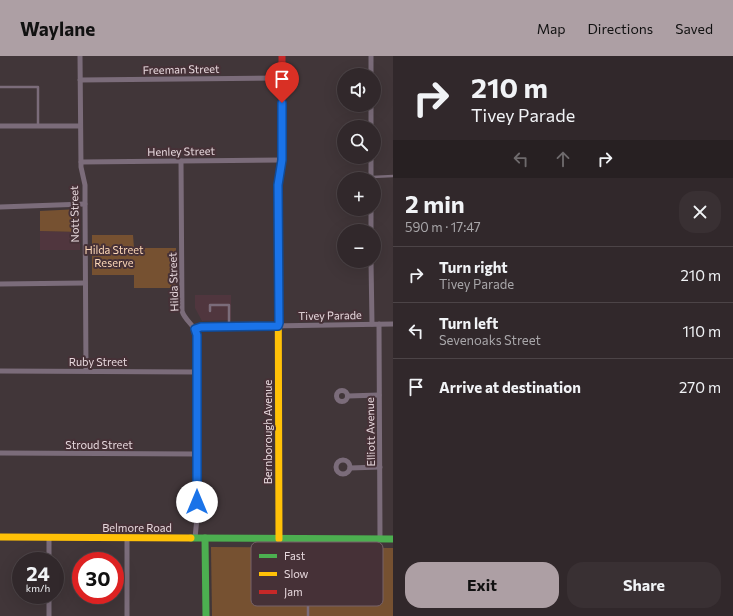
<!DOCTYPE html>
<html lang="en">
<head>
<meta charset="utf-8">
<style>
	:root { --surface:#31282b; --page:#393033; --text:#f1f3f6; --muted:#a8a6a9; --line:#4c4447; --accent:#ad9fa4 }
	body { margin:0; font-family:Commissioner,sans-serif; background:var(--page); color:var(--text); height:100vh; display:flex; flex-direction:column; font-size:15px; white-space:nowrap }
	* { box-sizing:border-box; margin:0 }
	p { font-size:13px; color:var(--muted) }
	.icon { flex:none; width:22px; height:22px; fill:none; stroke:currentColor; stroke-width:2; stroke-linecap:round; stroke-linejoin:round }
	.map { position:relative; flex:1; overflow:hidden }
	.drawer { display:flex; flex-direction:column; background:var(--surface); width:340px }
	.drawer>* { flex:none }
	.guide { background:#31282b; color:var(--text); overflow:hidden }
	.controls { position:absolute; left:337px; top:12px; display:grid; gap:8px }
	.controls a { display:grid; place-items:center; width:44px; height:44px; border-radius:50%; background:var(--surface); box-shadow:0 4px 16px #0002,0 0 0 1px var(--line); font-size:20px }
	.speed { position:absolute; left:12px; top:496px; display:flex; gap:8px; font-size:20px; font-weight:700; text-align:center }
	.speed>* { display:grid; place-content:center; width:52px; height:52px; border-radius:50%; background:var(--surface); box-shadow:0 4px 16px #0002,0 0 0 1px var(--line); line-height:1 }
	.speed small { font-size:10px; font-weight:400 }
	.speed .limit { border:6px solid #d22; background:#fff; color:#111 }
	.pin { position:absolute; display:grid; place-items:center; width:34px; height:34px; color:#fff; margin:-41px -17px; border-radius:50% 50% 50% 0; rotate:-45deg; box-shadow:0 0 4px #0007 }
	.pin .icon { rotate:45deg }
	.me { position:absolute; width:44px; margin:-22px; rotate:0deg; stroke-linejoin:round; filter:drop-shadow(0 0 3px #0008) }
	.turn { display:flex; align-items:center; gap:14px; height:84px; padding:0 12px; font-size:18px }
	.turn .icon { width:52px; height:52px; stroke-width:2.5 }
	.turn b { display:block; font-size:28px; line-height:34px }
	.lanes { display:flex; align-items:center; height:38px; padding:0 12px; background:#0003; justify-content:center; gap:20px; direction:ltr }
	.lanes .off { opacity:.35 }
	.round { display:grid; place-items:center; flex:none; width:42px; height:42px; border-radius:16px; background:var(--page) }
	.headline { display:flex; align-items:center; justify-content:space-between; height:68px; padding:0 12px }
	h1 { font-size:24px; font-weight:700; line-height:30px }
	.button { display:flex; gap:8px; margin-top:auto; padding:8px 12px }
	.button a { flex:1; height:46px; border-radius:16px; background:var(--accent); color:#111; font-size:16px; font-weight:700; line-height:46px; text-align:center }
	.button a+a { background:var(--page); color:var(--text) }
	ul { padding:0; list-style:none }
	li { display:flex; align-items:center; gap:12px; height:56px; padding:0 12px; border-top:1px solid var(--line) }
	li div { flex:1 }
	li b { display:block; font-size:15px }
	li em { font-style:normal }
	header { display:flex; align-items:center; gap:24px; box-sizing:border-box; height:56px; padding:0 20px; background:var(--accent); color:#111 }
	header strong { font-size:19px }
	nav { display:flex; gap:22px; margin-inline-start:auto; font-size:14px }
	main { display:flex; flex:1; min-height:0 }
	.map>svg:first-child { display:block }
</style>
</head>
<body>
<header>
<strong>Waylane</strong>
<nav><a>Map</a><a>Directions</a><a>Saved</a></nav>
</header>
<main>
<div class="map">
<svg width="393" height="560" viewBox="0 0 393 560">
	<rect width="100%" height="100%" fill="#413639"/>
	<g fill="#50363e">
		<path d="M 40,175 L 80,176 L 80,194 L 40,194 Z"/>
		<path d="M 195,239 L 231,239 L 231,264 L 202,265 L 195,252 Z"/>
	</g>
	<g fill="#765131">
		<path d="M 80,153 L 80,176 L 40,175 L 40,155 Z"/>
		<path d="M 92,179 L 133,179 L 134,192 L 176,192 L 176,232 L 134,232 L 134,219 L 92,219 Z"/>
		<path d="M 211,491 L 393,492 L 393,560 L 212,560 Z"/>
	</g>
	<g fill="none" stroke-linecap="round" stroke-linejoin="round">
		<g stroke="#7b6c7a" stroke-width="2.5">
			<path d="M 0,31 L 38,31 L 38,69"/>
			<path d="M 372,121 L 393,120"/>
			<path d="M 210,255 L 210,249 L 229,249 L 229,270"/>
			<path d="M 308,560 L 308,483"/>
		</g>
		<g stroke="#7b6c7a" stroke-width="5">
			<path d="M 80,0 L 81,111 L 85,129 L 85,148 L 86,315"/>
			<path d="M 371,0 L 371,19"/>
			<path d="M 80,24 L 282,22"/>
			<path d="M 371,49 L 371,71"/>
			<path d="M 0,70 L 80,70"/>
			<path d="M 371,101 L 371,123"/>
			<path d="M 181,105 L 182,255 C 185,265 195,269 197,279 L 197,462 L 195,482"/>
			<path d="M 81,106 L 282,104"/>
			<path d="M 0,151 L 85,148"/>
			<path d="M 371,153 L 371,175"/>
			<path d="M 371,205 L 372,268"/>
			<path d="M 0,228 L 85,227"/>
			<path d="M 379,268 L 380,483"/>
			<path d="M 195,273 L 201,271 L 393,268"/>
			<path d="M 0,315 L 197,316"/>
			<circle cx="342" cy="340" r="5.5"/>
			<path d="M 348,340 L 379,339"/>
			<path d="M 0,397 L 197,398"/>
			<circle cx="343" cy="411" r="7"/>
			<path d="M 350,412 L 380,411"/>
			<path d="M 49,481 L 49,505"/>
			<path d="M 127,482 L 127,560"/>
			<path d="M 49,539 L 49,560"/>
		</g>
		<g stroke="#4caf50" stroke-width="7">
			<path d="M 191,482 L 393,483"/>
			<path d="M 205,482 L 206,560"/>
		</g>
		<g stroke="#ffc107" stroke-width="7">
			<path d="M 278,178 L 279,483"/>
			<path d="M 0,481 L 191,482"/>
		</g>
		<path stroke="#c62828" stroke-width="7" d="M 278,178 L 278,129 L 282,97 L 282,0"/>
	</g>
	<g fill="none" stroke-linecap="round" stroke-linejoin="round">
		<defs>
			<path id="route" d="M 197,446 L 197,279 L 195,273 L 201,271 L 278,270 L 279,267 L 278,129 L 282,104 L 282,47"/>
		</defs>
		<use href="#route" stroke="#114b97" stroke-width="10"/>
		<use href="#route" stroke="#1a73e8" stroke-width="7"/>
	</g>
	<g text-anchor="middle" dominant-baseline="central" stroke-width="4" stroke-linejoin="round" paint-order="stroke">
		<g font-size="11" fill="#e7d8dd" stroke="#463137">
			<text transform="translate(181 13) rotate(-1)">Freeman Street</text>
			<text transform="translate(181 95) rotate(-1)">Henley Street</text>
			<text transform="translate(74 158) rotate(-91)">Nott Street</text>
			<text transform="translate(173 226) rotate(-92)">Hilda Street</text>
			<text transform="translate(330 259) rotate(-1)">Tivey Parade</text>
			<text x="98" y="305">Ruby Street</text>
			<text transform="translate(267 376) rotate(-90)">Bernborough Avenue</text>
			<text transform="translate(370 376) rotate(-91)">Elliott Avenue</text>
			<text x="99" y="388">Stroud Street</text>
			<text x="137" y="471">Belmore Road</text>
		</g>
		<g font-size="11" fill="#fdd8b8" stroke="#463137">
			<text x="114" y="193">Hilda Street<tspan x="114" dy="13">Reserve</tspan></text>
		</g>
	</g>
	<rect x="251" y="486" width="132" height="64" rx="6" fill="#463137" stroke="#766369" stroke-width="1"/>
	<rect x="259" y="498" width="18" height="4" fill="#4caf50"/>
	<rect x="259" y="516" width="18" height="4" fill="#ffc107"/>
	<rect x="259" y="534" width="18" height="4" fill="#c62828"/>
	<g font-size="11" fill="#e7d8dd">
		<text x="284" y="504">Fast</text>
		<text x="284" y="522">Slow</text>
		<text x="284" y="540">Jam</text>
	</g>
</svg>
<div class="controls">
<a><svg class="icon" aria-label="sound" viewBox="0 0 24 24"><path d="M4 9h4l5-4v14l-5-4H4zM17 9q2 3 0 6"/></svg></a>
<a><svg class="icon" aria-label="search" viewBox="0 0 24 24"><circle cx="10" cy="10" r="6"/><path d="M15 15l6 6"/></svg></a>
<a>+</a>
<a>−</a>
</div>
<div class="speed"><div>24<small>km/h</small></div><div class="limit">30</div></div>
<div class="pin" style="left:282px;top:47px;background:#d93025"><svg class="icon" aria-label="arrive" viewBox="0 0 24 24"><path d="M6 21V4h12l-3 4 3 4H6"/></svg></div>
<svg class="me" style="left:197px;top:446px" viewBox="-20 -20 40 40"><circle r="19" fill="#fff"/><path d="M0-13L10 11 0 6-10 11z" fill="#1a73e8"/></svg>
</div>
<section class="drawer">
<div class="guide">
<div class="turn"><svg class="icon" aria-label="right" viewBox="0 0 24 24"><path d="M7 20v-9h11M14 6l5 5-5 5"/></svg><div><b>210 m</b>Tivey Parade</div></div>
<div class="lanes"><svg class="icon off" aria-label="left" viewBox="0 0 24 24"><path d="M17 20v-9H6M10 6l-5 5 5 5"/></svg><svg class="icon off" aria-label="ahead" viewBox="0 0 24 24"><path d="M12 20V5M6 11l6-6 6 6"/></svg><svg class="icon" aria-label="right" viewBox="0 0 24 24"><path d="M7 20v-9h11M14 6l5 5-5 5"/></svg></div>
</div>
<div class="headline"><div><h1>2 min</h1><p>590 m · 17:47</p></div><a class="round"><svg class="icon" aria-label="close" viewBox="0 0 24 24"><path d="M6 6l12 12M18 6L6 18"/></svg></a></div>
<ul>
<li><svg class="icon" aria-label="right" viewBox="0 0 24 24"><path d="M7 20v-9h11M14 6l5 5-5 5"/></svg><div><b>Turn right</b><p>Tivey Parade</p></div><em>210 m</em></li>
<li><svg class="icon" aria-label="left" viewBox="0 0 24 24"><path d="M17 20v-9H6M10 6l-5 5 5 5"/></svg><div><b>Turn left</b><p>Sevenoaks Street</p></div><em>110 m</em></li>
<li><svg class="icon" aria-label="arrive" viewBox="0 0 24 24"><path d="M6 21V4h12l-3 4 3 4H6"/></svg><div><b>Arrive at destination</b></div><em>270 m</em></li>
</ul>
<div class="button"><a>Exit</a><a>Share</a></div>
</section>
</main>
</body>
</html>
